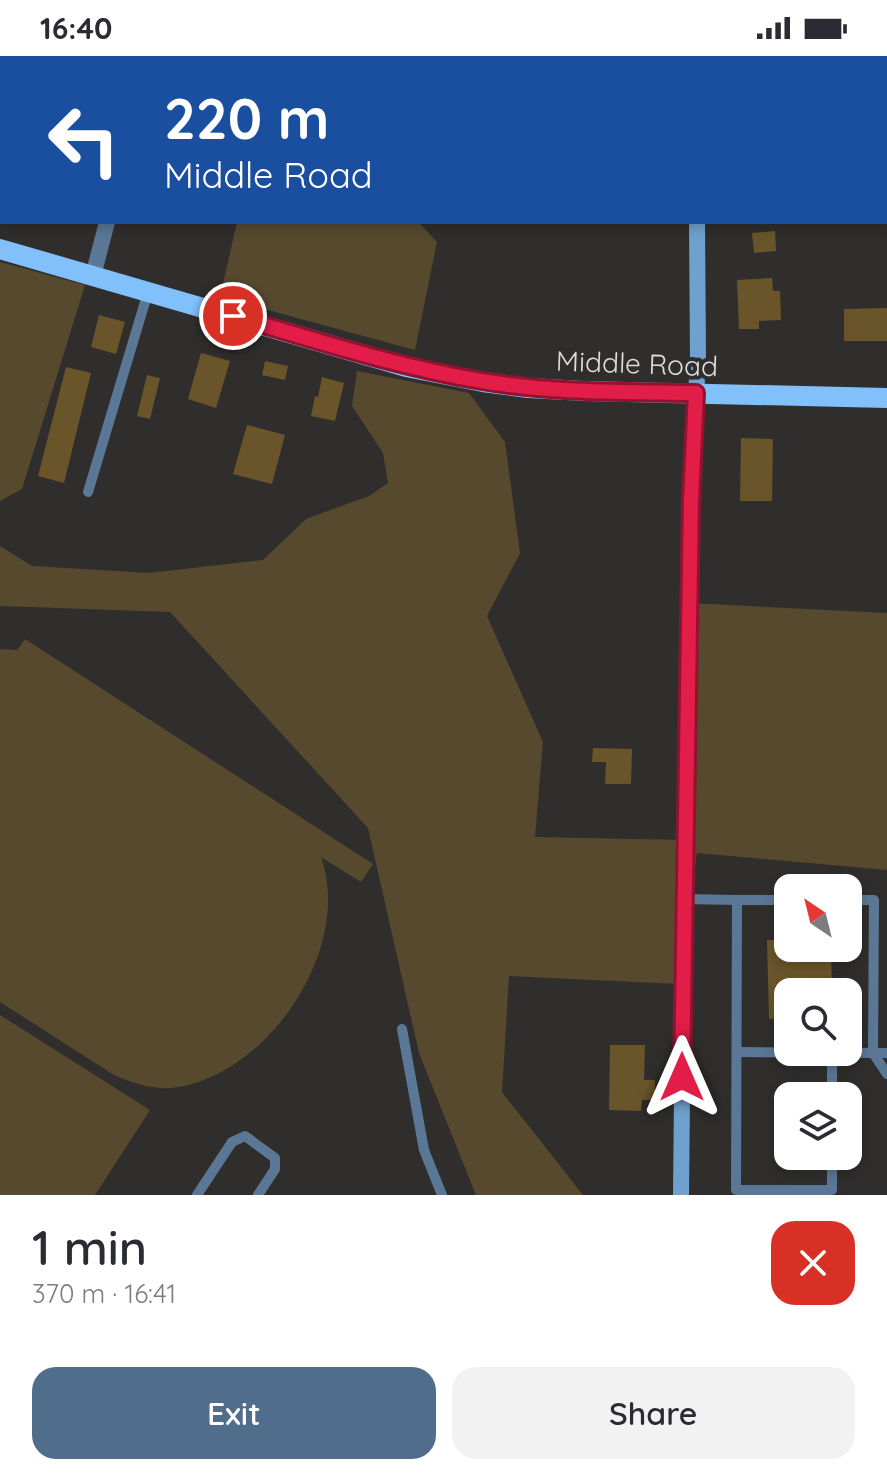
<!DOCTYPE html>
<html lang="en">
<head>
<meta charset="utf-8">
<style>
	:root { --surface:#fff; --page:#f2f2f3; --text:#2b2b33; --muted:#7c7c81; --accent:#506d8c }
	body { margin:0; font-family:Quicksand,sans-serif; background:var(--page); color:var(--text); height:100vh; display:flex; flex-direction:column; font-size:30px; white-space:nowrap }
	* { box-sizing:border-box; margin:0 }
	p { font-size:26px; color:var(--muted) }
	.icon { flex:none; width:44px; height:44px; fill:none; stroke:currentColor; stroke-width:2; stroke-linecap:round; stroke-linejoin:round }
	.map { position:relative; height:1139px; overflow:hidden }
	.details { display:flex; flex-direction:column; background:var(--surface); flex:1 }
	.details>* { flex:none }
	.hud { position:absolute; left:0px; top:0px; width:888px; height:168px; box-shadow:0 4px 12px #0003; background:#1a4fa0; color:#fff; overflow:hidden }
	.needle { width:52px; rotate:325deg }
	.tools { position:absolute; left:774px; top:818px; display:grid; gap:16px }
	.tools a { display:grid; place-items:center; width:88px; height:88px; border-radius:16px; background:var(--surface); box-shadow:0 4px 12px #0003; font-size:40px }
	.pin { position:absolute; display:grid; place-items:center; width:68px; height:68px; color:#fff; margin:-34px; border:4px solid #fff; border-radius:50%; box-shadow:0 2px 8px #0007 }
	.me { position:absolute; width:88px; margin:-44px; rotate:0deg; stroke-linejoin:round; filter:drop-shadow(0 0 6px #0008) }
	.turn { display:flex; align-items:center; gap:28px; height:168px; padding:0 32px; font-size:36px }
	.turn .icon { width:104px; height:104px; stroke-width:2.5 }
	.turn b { display:block; font-size:56px; line-height:68px }
	.round { display:grid; place-items:center; flex:none; width:84px; height:84px; border-radius:24px; background:var(--page) }
	.headline { display:flex; align-items:center; justify-content:space-between; height:136px; padding:0 32px }
	h1 { font-size:48px; font-weight:600; line-height:60px }
	.action { display:flex; gap:16px; margin-top:auto; padding:16px 32px }
	.action a { flex:1; height:92px; border-radius:24px; background:var(--accent); color:#fff; font-size:32px; font-weight:600; line-height:92px; text-align:center }
	.action a+a { background:var(--page); color:var(--text) }
	.status { display:flex; justify-content:space-between; align-items:center; height:56px; padding:0 40px; background:var(--surface); direction:ltr }
	.status svg { height:22px; fill:currentColor }
	.map>svg:first-child { display:block }
</style>
</head>
<body>
<div class="status"><b>16:40</b><svg viewBox="0 0 49 12"><path d="M0 12V9h3v3zM5 12V6h3v6zM10 12V3h3v9zM15 12V0h3v12zM26 1h20v11H26zM47 4h2v5h-2z"/></svg></div>
<div class="map">
<svg width="887" height="1139" viewBox="0 0 887 1139">
	<rect width="100%" height="100%" fill="#302e2c"/>
	<g fill="#56492e">
		<path d="M 274,0 L 508,0 L 508,2 L 273,2 Z"/>
		<path d="M 237,166 L 420,166 L 421,169 L 437,186 L 415,294 L 220,241 Z"/>
		<path d="M 0,206 L 85,229 L 22,433 L 0,445 Z"/>
		<path d="M 357,315 L 469,337 L 505,386 L 520,497 L 487,560 L 543,686 L 535,781 L 684,784 L 690,547 L 887,557 L 887,814 L 697,797 L 678,928 L 509,920 L 502,1036 L 583,1139 L 476,1139 L 419,997 L 368,772 L 170,556 L 0,550 L 0,490 L 32,510 L 149,517 L 263,504 L 306,463 L 369,440 L 388,427 L 383,397 L 352,350 Z"/>
		<path d="M 25,583 L 373,808 L 361,826 L 321,801 C 353,891 271,1015 179,1031 C 157,1035 134,1028 114,1019 L 0,946 L 0,593 L 17,594 Z"/>
		<path d="M 0,959 L 150,1054 L 95,1139 L 0,1139 Z"/>
	</g>
	<g fill="#6a552a">
		<path d="M 775,175 L 776,195 L 754,197 L 752,177 Z"/>
		<path d="M 772,222 L 773,235 L 780,235 L 781,264 L 759,265 L 759,273 L 739,273 L 737,224 Z"/>
		<path d="M 887,252 L 887,285 L 844,285 L 844,253 Z"/>
		<path d="M 99,259 L 125,266 L 116,298 L 91,291 Z"/>
		<path d="M 201,297 L 230,305 L 216,352 L 188,343 Z"/>
		<path d="M 265,305 L 288,310 L 285,324 L 262,319 Z"/>
		<path d="M 66,311 L 91,317 L 64,427 L 38,420 Z"/>
		<path d="M 147,319 L 160,322 L 150,363 L 137,360 Z"/>
		<path d="M 322,321 L 344,327 L 335,365 L 311,360 L 315,340 L 318,341 Z"/>
		<path d="M 247,369 L 285,379 L 272,428 L 233,418 Z"/>
		<path d="M 741,382 L 773,383 L 772,445 L 740,445 Z"/>
		<path d="M 593,692 L 632,693 L 631,728 L 605,728 L 606,706 L 592,706 Z"/>
		<path d="M 767,884 L 788,884 L 788,892 L 831,892 L 832,936 L 788,936 L 788,962 L 769,963 Z"/>
		<path d="M 610,989 L 645,989 L 644,1024 L 655,1024 L 655,1044 L 642,1044 L 641,1055 L 609,1054 Z"/>
	</g>
	<g fill="none" stroke-linecap="round" stroke-linejoin="round">
		<g stroke="#5a7895" stroke-width="10">
			<path d="M 88,436 L 148,236"/>
			<path d="M 684,843 L 737,844"/>
			<path d="M 788,844 L 737,844 L 736,1134 L 832,1134 L 832,1100"/>
			<path d="M 848,844 L 874,844 L 873,997 L 887,1018"/>
			<path d="M 402,973 L 424,1094 L 442,1139"/>
			<path d="M 737,996 L 887,997"/>
			<path d="M 832,1040 L 832,997"/>
			<path d="M 197,1139 L 232,1086 L 245,1080 L 275,1102 L 275,1113 L 258,1139"/>
		</g>
		<g stroke="#5a7895" stroke-width="16">
			<path d="M 147,2 L 147,0"/>
			<path d="M 93,220 L 107,166"/>
		</g>
		<g stroke="#70a0cf" stroke-width="16">
			<path d="M 700,2 L 700,0"/>
			<path d="M 681,1139 L 684,843 L 691,556 L 691,444 L 698,301 L 697,166"/>
		</g>
		<path stroke="#81c0fb" stroke-width="20" d="M 0,193 L 406,311 L 483,326 L 528,332 L 584,335 L 887,342"/>
	</g>
	<g fill="none" stroke-linecap="round" stroke-linejoin="round">
		<defs>
			<path id="route" d="M 233,260 C 315,284 397,311 482,325 C 552,337 624,336 696,337 L 691,444 L 682,1021"/>
		</defs>
		<use href="#route" stroke="#92132f" stroke-width="20"/>
		<use href="#route" stroke="#e11d48" stroke-width="14"/>
	</g>
	<g text-anchor="middle" dominant-baseline="central" stroke-width="8" stroke-linejoin="round" paint-order="stroke">
		<g font-size="28" fill="#dddcda" stroke="#302e2c">
			<text transform="translate(637 307) rotate(2)">Middle Road</text>
		</g>
	</g>
</svg>
<div class="tools">
<a><svg class="needle" viewBox="-14 -14 28 28"><path d="M0-13l5 13h-10z" fill="#e53935"/><path d="M0 13l5-13h-10z" fill="#7c7c81"/></svg></a>
<a><svg class="icon" aria-label="search" viewBox="0 0 24 24"><circle cx="10" cy="10" r="6"/><path d="M15 15l6 6"/></svg></a>
<a><svg class="icon" aria-label="layers" viewBox="0 0 24 24"><path d="M12 4l9 5-9 5-9-5zM3 14l9 5 9-5"/></svg></a>
</div>
<div class="pin" style="left:233px;top:260px;background:#d93025"><svg class="icon" aria-label="arrive" viewBox="0 0 24 24"><path d="M6 21V4h12l-3 4 3 4H6"/></svg></div>
<svg class="me" style="left:682px;top:1021px" viewBox="-20 -20 40 40"><path d="M0-17L14 15 0 8-14 15z" fill="#e11d48" stroke="#fff" stroke-width="4"/></svg>
<div class="hud">
<div class="turn"><svg class="icon" aria-label="left" viewBox="0 0 24 24"><path d="M17 20v-9H6M10 6l-5 5 5 5"/></svg><div><b>220 m</b>Middle Road</div></div>
</div>
</div>
<section class="details">
<div class="headline"><div><h1>1 min</h1><p>370 m · 16:41</p></div><a class="round" style="background:#d93025;color:#fff"><svg class="icon" aria-label="close" viewBox="0 0 24 24"><path d="M6 6l12 12M18 6L6 18"/></svg></a></div>
<div class="action"><a>Exit</a><a>Share</a></div>
</section>
</body>
</html>
